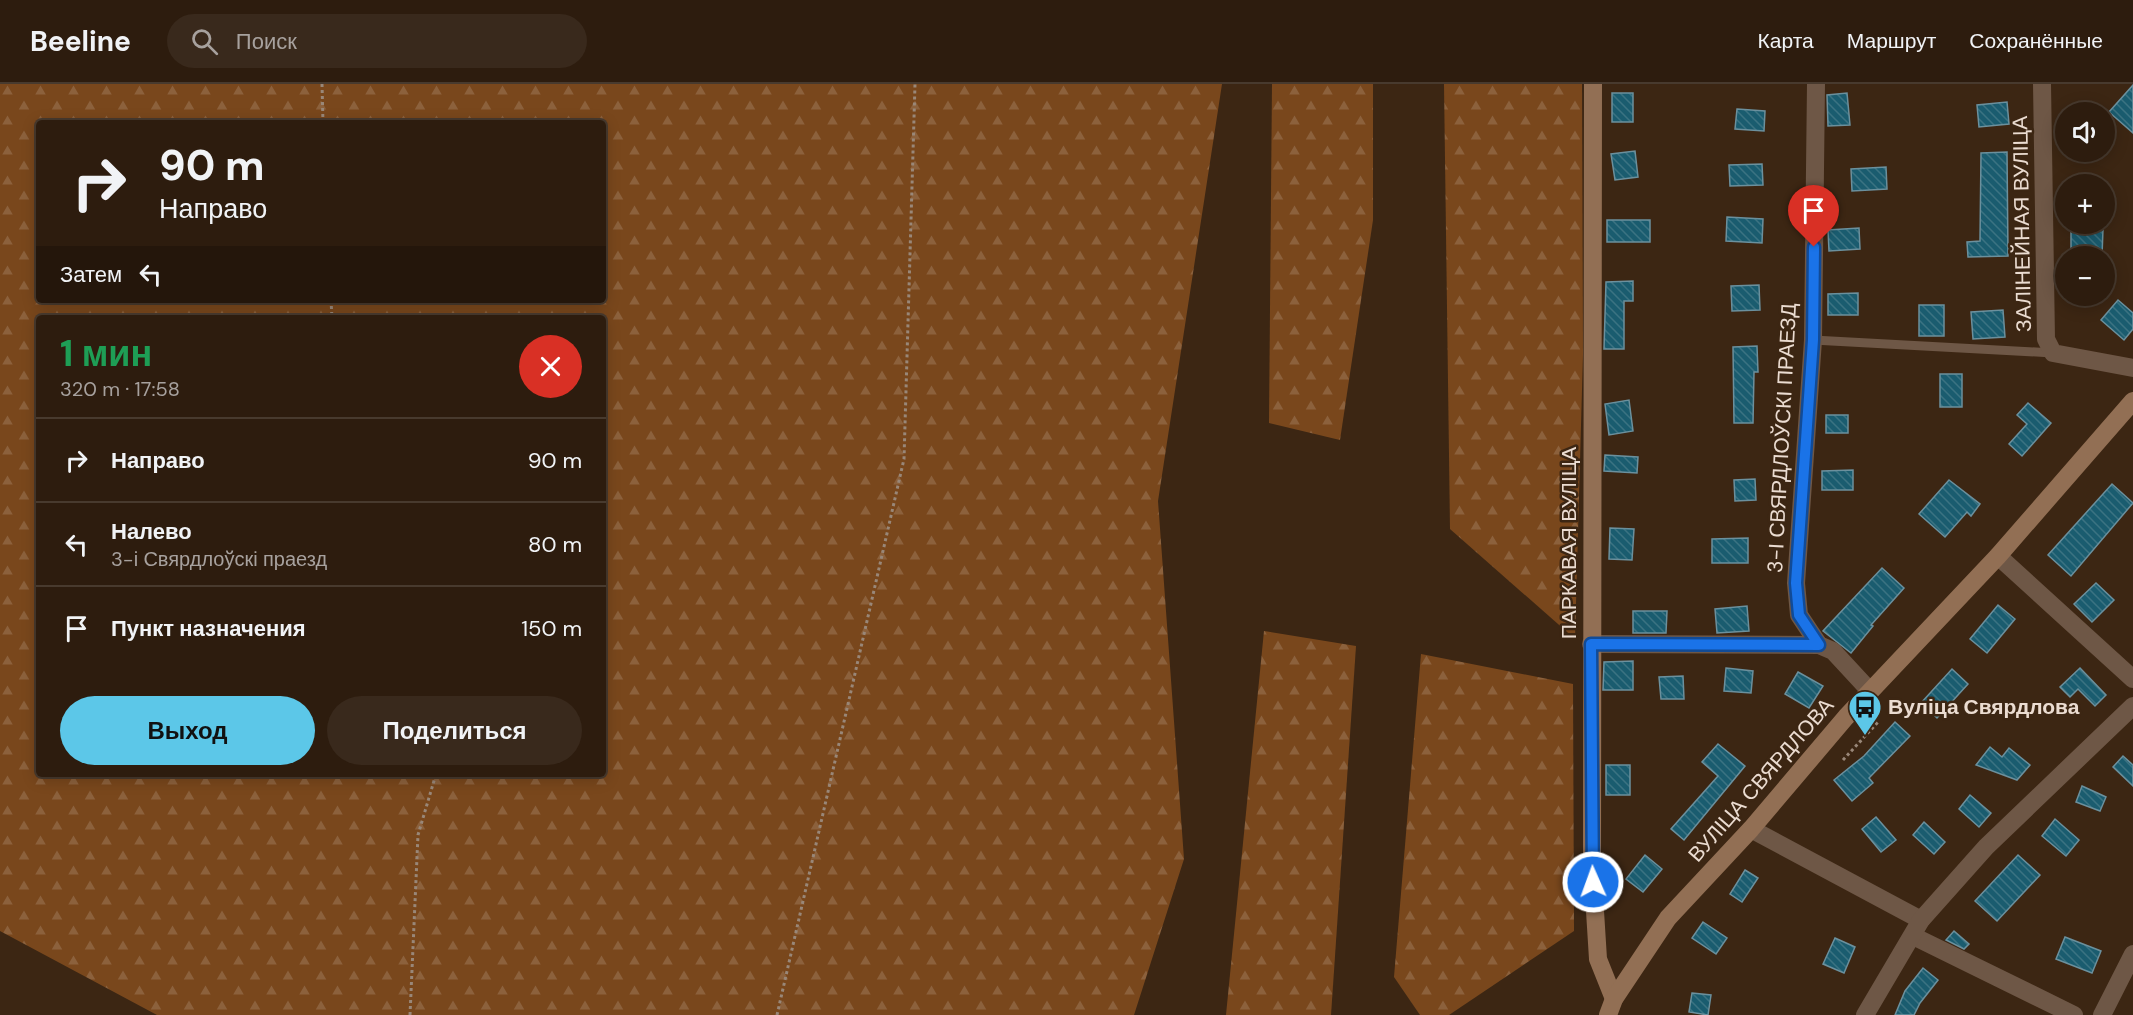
<!DOCTYPE html>
<html lang="ru">
<head>
<meta charset="utf-8">
<style>
	:root { --surface:#2d1c0e; --page:#39291c; --text:#f1f3f6; --muted:#a7a19e; --line:#483a2e; --accent:#5cc7e8 }
	body { margin:0; font-family:"DM Sans",sans-serif; background:var(--page); color:var(--text); height:100vh; display:flex; flex-direction:column; font-size:22px; white-space:nowrap }
	* { box-sizing:border-box; margin:0 }
	p { font-size:20px; color:var(--muted) }
	.icon { flex:none; width:33px; height:33px; fill:none; stroke:currentColor; stroke-width:2; stroke-linecap:round; stroke-linejoin:round }
	.map { position:relative; flex:1; overflow:hidden }
	.panel { position:absolute; left:36px; top:231px; width:570px; height:462px; display:flex; flex-direction:column; background:var(--surface); border-radius:6px; box-shadow:0 3px 15px #0003,0 0 0 2px var(--line) }
	.panel>* { flex:none }
	.banner { position:absolute; left:36px; top:36px; width:570px; height:183px; border-radius:6px; box-shadow:0 3px 15px #0003,0 0 0 2px var(--line); background:#2d1c0e; color:var(--text); overflow:hidden }
	.controls { position:absolute; left:2055px; top:18px; display:grid; gap:12px }
	.controls a { display:grid; place-items:center; width:60px; height:60px; border-radius:50%; background:var(--surface); box-shadow:0 3px 15px #0003,0 0 0 2px var(--line); font-size:30px }
	.pin { position:absolute; display:grid; place-items:center; width:51px; height:51px; color:#fff; margin:-62px -26px; border-radius:50% 50% 50% 0; rotate:-45deg; box-shadow:0 0 6px #0007 }
	.pin .icon { rotate:45deg }
	.me { position:absolute; width:66px; margin:-33px; rotate:358deg; stroke-linejoin:round; filter:drop-shadow(0 0 4px #0008) }
	.turn { display:flex; align-items:center; gap:21px; height:126px; padding:0 24px; font-size:27px }
	.turn .icon { width:78px; height:78px; stroke-width:2.5 }
	.turn b { display:block; font-size:42px; line-height:51px }
	.then { display:flex; align-items:center; height:57px; padding:0 24px; background:#0003; gap:12px; font-size:22px }
	.round { display:grid; place-items:center; flex:none; width:63px; height:63px; border-radius:32px; background:var(--page) }
	.summary { display:flex; align-items:center; justify-content:space-between; height:102px; padding:0 24px }
	h1 { font-size:36px; font-weight:800; line-height:45px; color:#1e9e55 }
	.primary-button { display:flex; gap:12px; margin-top:auto; padding:12px 24px }
	.primary-button a { flex:1; height:69px; border-radius:36px; background:var(--accent); color:#111; font-size:24px; font-weight:800; line-height:69px; text-align:center }
	.primary-button a+a { background:var(--page); color:var(--text) }
	ul { padding:0; list-style:none }
	li { display:flex; align-items:center; gap:18px; height:84px; padding:0 24px; border-top:2px solid var(--line) }
	li div { flex:1 }
	li b { display:block; font-size:22px }
	li em { font-style:normal }
	header { display:flex; align-items:center; gap:36px; box-sizing:border-box; height:84px; padding:0 30px; background:var(--surface); border-bottom:2px solid var(--line) }
	header strong { font-size:28px }
	nav { display:flex; gap:33px; margin-inline-start:auto; font-size:21px }
	.search { width:420px; height:54px; background:var(--page); display:flex; align-items:center; gap:15px; box-sizing:border-box; padding:0 21px; border-radius:33px; color:var(--muted); font-size:22px }
	.map>svg:first-child { display:block }
</style>
</head>
<body>
<header>
<strong>Beeline</strong>
<div class="search"><svg class="icon" aria-label="search" viewBox="0 0 24 24"><circle cx="10" cy="10" r="6"/><path d="M15 15l6 6"/></svg>Поиск</div>
<nav><a>Карта</a><a>Маршрут</a><a>Сохранённые</a></nav>
</header>
<div class="map">
<svg width="2133" height="931" viewBox="0 0 2133 931">
	<defs>
		<pattern id="forest-firs" width="22" height="20" patternUnits="userSpaceOnUse" patternTransform="scale(1.5)"><rect width="22" height="20" fill="#79471c"/><path d="M5 1l3.5 6h-7zM16 11l3.5 6h-7z" fill="#8c613c"/></pattern>
		<pattern id="building-back-hatch" width="6" height="6" patternUnits="userSpaceOnUse" patternTransform="scale(1.5)"><rect width="6" height="6" fill="#1a5c6f"/><path d="M-1 5l2 2M0 0l6 6M5-1l2 2" fill="none" stroke="#3b7382"/></pattern>
	</defs>
	<rect width="100%" height="100%" fill="#3c2613"/>
	<g fill="url(#forest-firs)" fill-rule="evenodd">
		<path d="M 0,0 L 1222,0 L 1158,417 L 1184,775 L 1134,931 L 157,931 L 0,847 ZM 39,39 L 603,39 L 603,216 L 39,216 ZM 39,234 L 603,234 L 603,690 L 39,690 Z"/>
		<path d="M 1272,0 L 1373,0 L 1373,136 L 1340,356 L 1269,339 Z"/>
		<path d="M 1444,0 L 1582,0 L 1583,270 L 1575,555 L 1450,445 Z"/>
		<path d="M 1264,547 L 1356,562 L 1331,931 L 1226,931 Z"/>
		<path d="M 1421,570 L 1573,600 L 1574,847 L 1449,931 L 1420,931 L 1394,893 Z"/>
	</g>
	<g fill="url(#building-back-hatch)" stroke="#6b909d" stroke-width="1.5">
		<path d="M 2133,1 L 2133,49 L 2109,28 Z"/>
		<rect x="1612" y="9" width="21" height="29"/>
		<path d="M 1847,9 L 1850,41 L 1828,42 L 1827,11 Z"/>
		<path d="M 2007,18 L 2009,40 L 1979,43 L 1977,21 Z"/>
		<path d="M 1737,25 L 1765,27 L 1764,47 L 1735,45 Z"/>
		<path d="M 1635,67 L 1638,93 L 1615,96 L 1611,70 Z"/>
		<path d="M 2007,68 L 2008,172 L 1968,173 L 1967,158 L 1980,157 L 1981,69 Z"/>
		<path d="M 1762,80 L 1763,101 L 1730,102 L 1729,81 Z"/>
		<path d="M 1886,83 L 1887,105 L 1852,107 L 1851,85 Z"/>
		<path d="M 1727,133 L 1763,135 L 1762,159 L 1726,157 Z"/>
		<rect x="1607" y="136" width="43" height="22"/>
		<path d="M 1859,144 L 1860,165 L 1829,167 L 1828,146 Z"/>
		<path d="M 2071,144 L 2103,145 L 2102,172 L 2071,172 Z"/>
		<path d="M 1633,197 L 1633,217 L 1624,217 L 1624,265 L 1604,265 L 1606,198 Z"/>
		<path d="M 1759,201 L 1760,226 L 1732,227 L 1731,202 Z"/>
		<path d="M 1858,209 L 1858,231 L 1828,231 L 1828,210 Z"/>
		<path d="M 2118,216 L 2133,229 L 2133,245 L 2124,256 L 2101,236 Z"/>
		<rect x="1919" y="221" width="25" height="31"/>
		<path d="M 2003,226 L 2005,253 L 1973,255 L 1971,228 Z"/>
		<path d="M 1757,262 L 1758,288 L 1754,288 L 1753,339 L 1734,339 L 1733,263 Z"/>
		<rect x="1940" y="290" width="22" height="33"/>
		<path d="M 1629,316 L 1633,347 L 1609,351 L 1605,320 Z"/>
		<path d="M 2028,319 L 2051,339 L 2022,372 L 2009,360 L 2027,340 L 2017,331 Z"/>
		<rect x="1826" y="331" width="22" height="18"/>
		<path d="M 1605,371 L 1638,373 L 1637,389 L 1604,387 Z"/>
		<path d="M 1853,386 L 1853,406 L 1822,406 L 1822,387 Z"/>
		<path d="M 1755,395 L 1756,416 L 1735,417 L 1734,396 Z"/>
		<path d="M 1949,396 L 1980,420 L 1971,432 L 1967,428 L 1945,453 L 1919,430 Z"/>
		<path d="M 2112,400 L 2133,419 L 2071,492 L 2048,471 Z"/>
		<path d="M 1610,444 L 1634,445 L 1632,476 L 1609,475 Z"/>
		<path d="M 1748,454 L 1748,479 L 1712,479 L 1712,455 Z"/>
		<path d="M 1882,484 L 1904,504 L 1871,541 L 1873,542 L 1851,569 L 1823,547 Z"/>
		<path d="M 2096,499 L 2114,516 L 2092,538 L 2074,520 Z"/>
		<path d="M 1998,521 L 2015,535 L 1987,569 L 1970,555 Z"/>
		<path d="M 1747,522 L 1749,547 L 1717,549 L 1715,525 Z"/>
		<path d="M 1633,527 L 1667,527 L 1666,549 L 1633,549 Z"/>
		<path d="M 1633,577 L 1633,606 L 1603,606 L 1604,578 Z"/>
		<path d="M 1726,584 L 1753,587 L 1751,609 L 1724,607 Z"/>
		<path d="M 2080,584 L 2106,611 L 2095,622 L 2078,605 L 2070,613 L 2060,603 Z"/>
		<path d="M 1952,585 L 1968,600 L 1937,634 L 1921,619 Z"/>
		<path d="M 1798,588 L 1823,602 L 1809,624 L 1785,610 Z"/>
		<path d="M 1683,592 L 1684,615 L 1661,615 L 1659,593 Z"/>
		<path d="M 1895,638 L 1910,652 L 1869,694 L 1873,699 L 1852,717 L 1834,696 L 1864,672 Z"/>
		<path d="M 1718,660 L 1745,682 L 1684,756 L 1671,745 L 1718,692 L 1702,678 Z"/>
		<path d="M 1990,663 L 2002,673 L 2009,664 L 2030,681 L 2017,696 L 1976,681 Z"/>
		<path d="M 2123,672 L 2133,681 L 2133,702 L 2113,683 Z"/>
		<rect x="1606" y="681" width="24" height="30"/>
		<path d="M 2082,702 L 2106,713 L 2100,727 L 2076,718 Z"/>
		<path d="M 1970,711 L 1991,729 L 1979,743 L 1959,725 Z"/>
		<path d="M 1876,733 L 1896,756 L 1881,768 L 1862,745 Z"/>
		<path d="M 2055,735 L 2079,756 L 2066,772 L 2042,752 Z"/>
		<path d="M 1924,738 L 1945,758 L 1934,770 L 1913,751 Z"/>
		<path d="M 1645,771 L 1662,785 L 1643,808 L 1626,795 Z"/>
		<path d="M 2018,771 L 2040,791 L 1997,837 L 1975,817 Z"/>
		<path d="M 1745,786 L 1758,794 L 1742,818 L 1730,810 Z"/>
		<path d="M 1703,838 L 1727,854 L 1716,870 L 1692,854 Z"/>
		<path d="M 1954,847 L 1969,860 L 1964,865 L 1946,856 Z"/>
		<path d="M 2065,853 L 2101,867 L 2092,889 L 2056,875 Z"/>
		<path d="M 1835,854 L 1855,863 L 1844,889 L 1823,880 Z"/>
		<path d="M 1923,884 L 1938,896 L 1920,919 L 1914,931 L 1895,931 L 1905,907 Z"/>
		<path d="M 1692,909 L 1711,911 L 1708,931 L 1689,928 Z"/>
	</g>
	<g fill="none" stroke-linecap="round" stroke-linejoin="round">
		<g stroke="#998778" stroke-width="3" stroke-dasharray="3 3" stroke-linecap="butt">
			<path d="M 322,0 L 323,39"/>
			<path d="M 331,216 L 332,234"/>
			<path d="M 1843,676 L 1879,637"/>
			<path d="M 410,931 L 418,751 L 436,690"/>
			<path d="M 777,931 L 904,375 L 915,0"/>
		</g>
		<path stroke="#6e5746" stroke-width="9" d="M 1813,256 L 2053,269"/>
		<g stroke="#6e5746" stroke-width="18">
			<path d="M 1816,0 L 1813,256 L 1796,499 L 1799,531 L 1819,561"/>
			<path d="M 2042,0 L 2046,255 L 2053,269 L 2133,284"/>
			<path d="M 1998,472 L 2133,595"/>
			<path d="M 1591,560 L 1819,561 L 1833,567 L 1870,607"/>
			<path d="M 1751,745 L 1921,836"/>
			<path d="M 1913,852 L 2074,931"/>
			<path d="M 1865,931 L 1921,836 L 1986,763 L 2133,622"/>
			<path d="M 2102,931 L 2133,870"/>
		</g>
		<g stroke="#926f54" stroke-width="18">
			<path d="M 1593,0 L 1592,779 L 1598,875 L 1614,915"/>
			<path d="M 1608,931 L 1614,915 L 1668,834 L 1751,745 L 1846,633 L 1998,472 L 2133,317"/>
		</g>
	</g>
	<g fill="none" stroke-linecap="round" stroke-linejoin="round">
		<defs>
			<path id="route" d="M 1593,798 L 1591,560 L 1819,561 L 1799,531 L 1796,499 L 1813,256 L 1814,163"/>
		</defs>
		<use href="#route" stroke="#114b97" stroke-width="15"/>
		<use href="#route" stroke="#1a73e8" stroke-width="10"/>
	</g>
	<defs>
		<symbol id="bus-pin" viewBox="-11 -11 22 30"><path d="M0 17L-7.5 6A9.5 9.5 0 1 1 7.5 6Z" fill="#5cc7e8" stroke="#3c2613"/><path d="M-5-6H5V4H4V6H2V4H-2V6H-4V4H-5ZM-3.5-4V0h7V-4ZM-3.5 1.2v1.5H-2V1.2ZM2 1.2v1.5H3.5V1.2Z" fill="#111"/></symbol>
	</defs>
	<g fill-rule="evenodd">
		<use href="#bus-pin" x="1846" y="604" width="38" height="52"/>
	</g>
	<g text-anchor="middle" dominant-baseline="central" stroke-width="5" stroke-linejoin="round" paint-order="stroke">
		<g font-size="21" fill="#ebdcd1" stroke="#3c2613">
			<text transform="translate(2022 140) rotate(-91)">ЗАЛІНЕЙНАЯ ВУЛІЦА</text>
			<text transform="translate(1782 354) rotate(-87)">3-І СВЯРДЛОЎСКІ ПРАЕЗД</text>
			<text transform="translate(1569 459) rotate(-90)">ПАРКАВАЯ ВУЛІЦА</text>
			<text transform="translate(1761 696) rotate(-49)">ВУЛІЦА СВЯРДЛОВА</text>
		</g>
		<g font-size="21" font-weight="bold" fill="#ebdcd1" stroke="#3c2613" text-anchor="start">
			<text x="1888" y="623">Вуліца Свярдлова</text>
		</g>
	</g>
</svg>
<div class="controls">
<a><svg class="icon" aria-label="sound" viewBox="0 0 24 24"><path d="M4 9h4l5-4v14l-5-4H4zM17 9q2 3 0 6"/></svg></a>
<a>+</a>
<a>−</a>
</div>
<div class="pin" style="left:1814px;top:163px;background:#d93025"><svg class="icon" aria-label="arrive" viewBox="0 0 24 24"><path d="M6 21V4h12l-3 4 3 4H6"/></svg></div>
<svg class="me" style="left:1593px;top:798px" viewBox="-20 -20 40 40"><circle r="17" fill="#1a73e8" stroke="#fff" stroke-width="3"/><path d="M0-11L8 9 0 5-8 9z" fill="#fff"/></svg>
<div class="banner">
<div class="turn"><svg class="icon" aria-label="right" viewBox="0 0 24 24"><path d="M7 20v-9h11M14 6l5 5-5 5"/></svg><div><b>90 m</b>Направо</div></div>
<div class="then">Затем<svg class="icon" aria-label="left" viewBox="0 0 24 24"><path d="M17 20v-9H6M10 6l-5 5 5 5"/></svg></div>
</div>
<section class="panel">
<div class="summary"><div><h1>1 мин</h1><p>320 m · 17:58</p></div><a class="round" style="background:#d93025;color:#fff"><svg class="icon" aria-label="close" viewBox="0 0 24 24"><path d="M6 6l12 12M18 6L6 18"/></svg></a></div>
<ul>
<li><svg class="icon" aria-label="right" viewBox="0 0 24 24"><path d="M7 20v-9h11M14 6l5 5-5 5"/></svg><div><b>Направо</b></div><em>90 m</em></li>
<li><svg class="icon" aria-label="left" viewBox="0 0 24 24"><path d="M17 20v-9H6M10 6l-5 5 5 5"/></svg><div><b>Налево</b><p>3-і Свярдлоўскі праезд</p></div><em>80 m</em></li>
<li><svg class="icon" aria-label="arrive" viewBox="0 0 24 24"><path d="M6 21V4h12l-3 4 3 4H6"/></svg><div><b>Пункт назначения</b></div><em>150 m</em></li>
</ul>
<div class="primary-button"><a>Выход</a><a>Поделиться</a></div>
</section>
</div>
</body>
</html>
